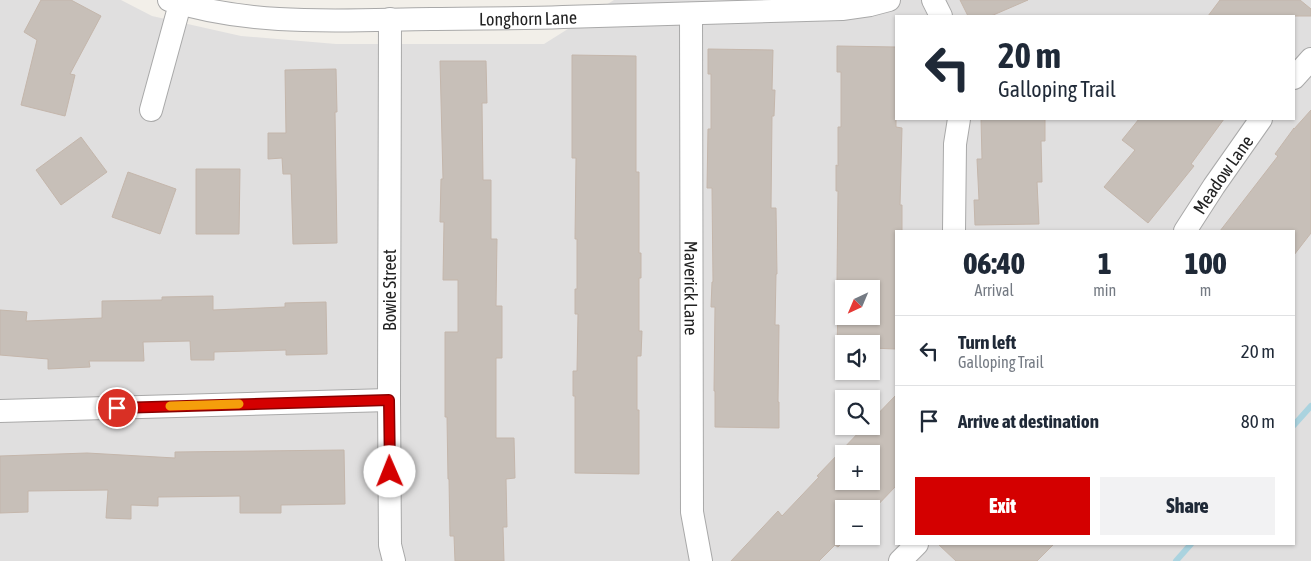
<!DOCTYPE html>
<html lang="en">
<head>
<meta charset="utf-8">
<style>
	:root { --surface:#fff; --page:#f2f2f3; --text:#1f2937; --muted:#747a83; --line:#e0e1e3; --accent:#d40000 }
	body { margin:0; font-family:"Asap Condensed",sans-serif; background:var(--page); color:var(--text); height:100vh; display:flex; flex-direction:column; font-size:19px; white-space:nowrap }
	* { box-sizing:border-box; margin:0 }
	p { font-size:16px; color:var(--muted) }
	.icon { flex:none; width:28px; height:28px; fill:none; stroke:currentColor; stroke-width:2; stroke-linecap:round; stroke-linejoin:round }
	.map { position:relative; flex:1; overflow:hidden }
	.side { position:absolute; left:895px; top:230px; width:400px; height:315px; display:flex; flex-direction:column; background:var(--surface); border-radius:0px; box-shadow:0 1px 4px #0004 }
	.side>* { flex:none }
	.top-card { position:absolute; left:895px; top:15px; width:400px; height:105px; border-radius:0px; box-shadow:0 1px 4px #0004; background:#fff; color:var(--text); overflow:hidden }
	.needle { width:32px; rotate:224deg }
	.tools { position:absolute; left:835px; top:280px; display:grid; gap:10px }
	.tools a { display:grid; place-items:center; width:45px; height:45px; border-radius:0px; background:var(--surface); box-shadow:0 1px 4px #0004; font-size:25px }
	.pin { position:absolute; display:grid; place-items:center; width:42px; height:42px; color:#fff; margin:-21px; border:2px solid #fff; border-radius:50%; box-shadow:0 1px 5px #0007 }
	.me { position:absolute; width:55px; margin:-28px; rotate:359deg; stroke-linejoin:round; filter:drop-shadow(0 0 4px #0008) }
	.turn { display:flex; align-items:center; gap:18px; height:105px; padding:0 20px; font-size:22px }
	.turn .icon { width:65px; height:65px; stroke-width:2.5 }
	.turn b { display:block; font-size:35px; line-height:42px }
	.eta { display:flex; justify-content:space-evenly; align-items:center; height:85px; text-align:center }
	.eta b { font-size:30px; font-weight:800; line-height:35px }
	.button { display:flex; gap:10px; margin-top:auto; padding:10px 20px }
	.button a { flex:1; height:58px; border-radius:0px; background:var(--accent); color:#fff; font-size:20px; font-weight:800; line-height:58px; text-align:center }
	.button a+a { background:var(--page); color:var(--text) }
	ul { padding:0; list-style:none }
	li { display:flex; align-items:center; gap:15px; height:70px; padding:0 20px; border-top:1px solid var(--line) }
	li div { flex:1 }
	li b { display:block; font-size:19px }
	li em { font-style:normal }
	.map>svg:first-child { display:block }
</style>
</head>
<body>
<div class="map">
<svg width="1311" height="561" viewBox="0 0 1311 561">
	<rect width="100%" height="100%" fill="#f2efe9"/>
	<path fill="#e0dfdf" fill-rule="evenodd" d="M 0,0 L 121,0 L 152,16 L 241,36 L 336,44 L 544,44 L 614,0 L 1311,0 L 1311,561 L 0,561 ZM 896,16 L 1294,16 L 1294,119 L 896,119 ZM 896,231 L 1294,231 L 1294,544 L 896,544 ZM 844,289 L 871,289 L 871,316 L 844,316 ZM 844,344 L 871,344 L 871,371 L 844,371 ZM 844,399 L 871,399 L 871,426 L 844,426 ZM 844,454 L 871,454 L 871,481 L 844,481 ZM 844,509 L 871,509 L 871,536 L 844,536 Z"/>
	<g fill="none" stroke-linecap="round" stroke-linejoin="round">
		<g stroke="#aad3df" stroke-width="6">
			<path d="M 1294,425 L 1311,406"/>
			<path d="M 1176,561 L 1191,544"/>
		</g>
	</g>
	<g fill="#c7bfb8" stroke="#c4b6ab" fill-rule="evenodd">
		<path d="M 41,0 L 71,0 L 101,16 L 70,74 L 75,75 L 65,116 L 21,105 L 37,40 L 24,32 Z"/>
		<path d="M 960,0 L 1028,0 L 991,16 L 968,16 Z"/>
		<path d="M 1220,0 L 1300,0 L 1311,9 L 1311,16 L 1208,16 Z"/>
		<path d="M 837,46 L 896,47 L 896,127 L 902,128 L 900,205 L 902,205 L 902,231 L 896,231 L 896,349 L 871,348 L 871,344 L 844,344 L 844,348 L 837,348 L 838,307 L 836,307 L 836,281 L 837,281 L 838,191 L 836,191 L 836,165 L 838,166 L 838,127 L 841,127 L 841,72 L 837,72 ZM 844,289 L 871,289 L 871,316 L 844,316 Z"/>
		<path d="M 708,49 L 773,50 L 772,90 L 775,90 L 774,116 L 772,116 L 771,208 L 776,208 L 777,274 L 776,274 L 775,325 L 779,325 L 778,402 L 779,402 L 779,428 L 715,427 L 715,391 L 714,391 L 715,307 L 711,307 L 712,282 L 713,282 L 712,188 L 707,188 L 708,129 L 711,129 L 711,74 L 708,74 Z"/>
		<path d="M 572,55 L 636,56 L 636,172 L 639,172 L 639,253 L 641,253 L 641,278 L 639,278 L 639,331 L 642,331 L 641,356 L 637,356 L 637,410 L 639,410 L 639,474 L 575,473 L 575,396 L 573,396 L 573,371 L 577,371 L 578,314 L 575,314 L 575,289 L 577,289 L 577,239 L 575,239 L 576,158 L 572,158 Z"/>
		<path d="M 440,61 L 486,61 L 487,103 L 482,103 L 483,180 L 491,180 L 491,239 L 497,239 L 496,306 L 502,306 L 502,358 L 496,358 L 496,438 L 514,438 L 515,478 L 506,479 L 507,527 L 503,527 L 504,561 L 455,561 L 454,536 L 450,536 L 449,479 L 448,479 L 447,417 L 445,417 L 445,332 L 458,332 L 458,280 L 443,280 L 444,222 L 440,222 L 441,179 L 443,179 Z"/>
		<path d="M 336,69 L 337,112 L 335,112 L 337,243 L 293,244 L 291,174 L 283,174 L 282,158 L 268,159 L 268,133 L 286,133 L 285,70 Z"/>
		<path d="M 1311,110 L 1311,233 L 1294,255 L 1294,231 L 1220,231 L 1278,156 L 1275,154 L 1294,128 L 1294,129 Z"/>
		<path d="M 981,119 L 1045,119 L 1045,141 L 1041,141 L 1042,182 L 1037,182 L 1039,224 L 975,225 L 974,200 L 979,200 L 977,159 L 982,159 Z"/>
		<path d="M 1139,119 L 1224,119 L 1191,164 L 1194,166 L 1148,223 L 1104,187 L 1135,150 L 1122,140 Z"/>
		<path d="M 81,137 L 107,172 L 61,205 L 36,170 Z"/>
		<path d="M 196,169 L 240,169 L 239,234 L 196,234 Z"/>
		<path d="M 128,172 L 176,189 L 160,234 L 112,217 Z"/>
		<path d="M 213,296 L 213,310 L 285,307 L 285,303 L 326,302 L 327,354 L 286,355 L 286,350 L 214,352 L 214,360 L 191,360 L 190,341 L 143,342 L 144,361 L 89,361 L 90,367 L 48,369 L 48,359 L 0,355 L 0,310 L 27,312 L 26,321 L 102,318 L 102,301 L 162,300 L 162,297 Z"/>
		<path d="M 896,395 L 896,486 L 871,512 L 871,509 L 844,509 L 844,536 L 849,536 L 838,547 L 835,545 L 819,561 L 731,561 L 778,511 L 782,516 L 819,477 L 817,476 L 863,428 L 864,429 L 867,426 L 871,426 L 871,421 ZM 844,454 L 871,454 L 871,481 L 844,481 Z"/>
		<path d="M 344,450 L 345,504 L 281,505 L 281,513 L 240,513 L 240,496 L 158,497 L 158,506 L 131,505 L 131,519 L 106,518 L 108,490 L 28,491 L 28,512 L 0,513 L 0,456 L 87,453 L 175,458 L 175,452 Z"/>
		<path d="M 938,544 L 1054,544 L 1037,561 L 956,561 Z"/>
	</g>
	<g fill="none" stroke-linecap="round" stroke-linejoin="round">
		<defs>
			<g id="minor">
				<path id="s1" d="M 169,0 C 254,27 342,20 431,19 C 475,18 519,19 563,17 C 656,15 749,11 842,9 L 870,5 L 889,0"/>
				<path d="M 933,0 L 941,16"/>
				<path id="s2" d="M 691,14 L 692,512 L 701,561"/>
				<path d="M 390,19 L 389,400 L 390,545 L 394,561"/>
				<path d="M 1294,78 L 1311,59"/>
				<path d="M 151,110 L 180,4"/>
				<path d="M 954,231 L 955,144 L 959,119"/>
				<path id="s3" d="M 1185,231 L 1214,186 L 1261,119"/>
				<path d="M 0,411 L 389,400"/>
				<path d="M 900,561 L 917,544"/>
			</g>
		</defs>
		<use href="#minor" stroke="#a9a9a9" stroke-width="24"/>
		<use href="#minor" stroke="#fff" stroke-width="22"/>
	</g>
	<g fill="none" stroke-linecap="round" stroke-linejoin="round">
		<defs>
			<path id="route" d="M 117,408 L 389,400 L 390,472"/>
		</defs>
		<use href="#route" stroke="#8a0000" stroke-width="12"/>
		<use href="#route" stroke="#d40000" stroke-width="9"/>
		<path stroke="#f59e0b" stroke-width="9" d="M 170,406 L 239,404"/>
	</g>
	<g text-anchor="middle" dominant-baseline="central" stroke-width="4.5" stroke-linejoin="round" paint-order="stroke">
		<g font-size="18" fill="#222" stroke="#fff">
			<text stroke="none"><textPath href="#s1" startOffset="361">Longhorn Lane</textPath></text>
			<text stroke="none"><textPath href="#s3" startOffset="68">Meadow Lane</textPath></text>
			<text stroke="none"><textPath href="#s2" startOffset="274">Maverick Lane</textPath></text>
			<text transform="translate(389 290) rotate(-90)">Bowie Street</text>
		</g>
	</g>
</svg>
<div class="tools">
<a><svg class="needle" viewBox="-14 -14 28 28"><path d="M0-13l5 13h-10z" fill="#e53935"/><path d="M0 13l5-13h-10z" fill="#747a83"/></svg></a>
<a><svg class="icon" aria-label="sound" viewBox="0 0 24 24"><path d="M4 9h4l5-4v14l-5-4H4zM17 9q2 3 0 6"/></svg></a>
<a><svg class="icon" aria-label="search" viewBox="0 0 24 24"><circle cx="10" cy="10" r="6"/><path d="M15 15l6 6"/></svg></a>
<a>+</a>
<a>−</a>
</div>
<div class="pin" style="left:117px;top:408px;background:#d93025"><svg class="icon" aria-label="arrive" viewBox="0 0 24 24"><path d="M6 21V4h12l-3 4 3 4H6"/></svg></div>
<svg class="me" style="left:390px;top:472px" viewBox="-20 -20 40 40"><circle r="19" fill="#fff"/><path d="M0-13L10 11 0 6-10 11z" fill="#d40000"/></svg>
<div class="top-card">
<div class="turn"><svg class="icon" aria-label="left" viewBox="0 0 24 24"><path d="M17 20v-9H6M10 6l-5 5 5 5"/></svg><div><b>20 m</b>Galloping Trail</div></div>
</div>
<section class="side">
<div class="eta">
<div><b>06:40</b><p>Arrival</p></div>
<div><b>1</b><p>min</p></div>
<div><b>100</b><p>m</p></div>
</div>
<ul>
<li><svg class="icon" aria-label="left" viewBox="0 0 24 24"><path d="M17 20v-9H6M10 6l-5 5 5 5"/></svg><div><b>Turn left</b><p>Galloping Trail</p></div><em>20 m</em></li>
<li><svg class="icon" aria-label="arrive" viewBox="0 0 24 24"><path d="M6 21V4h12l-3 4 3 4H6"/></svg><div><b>Arrive at destination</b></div><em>80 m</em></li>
</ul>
<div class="button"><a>Exit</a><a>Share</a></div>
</section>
</div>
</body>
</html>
